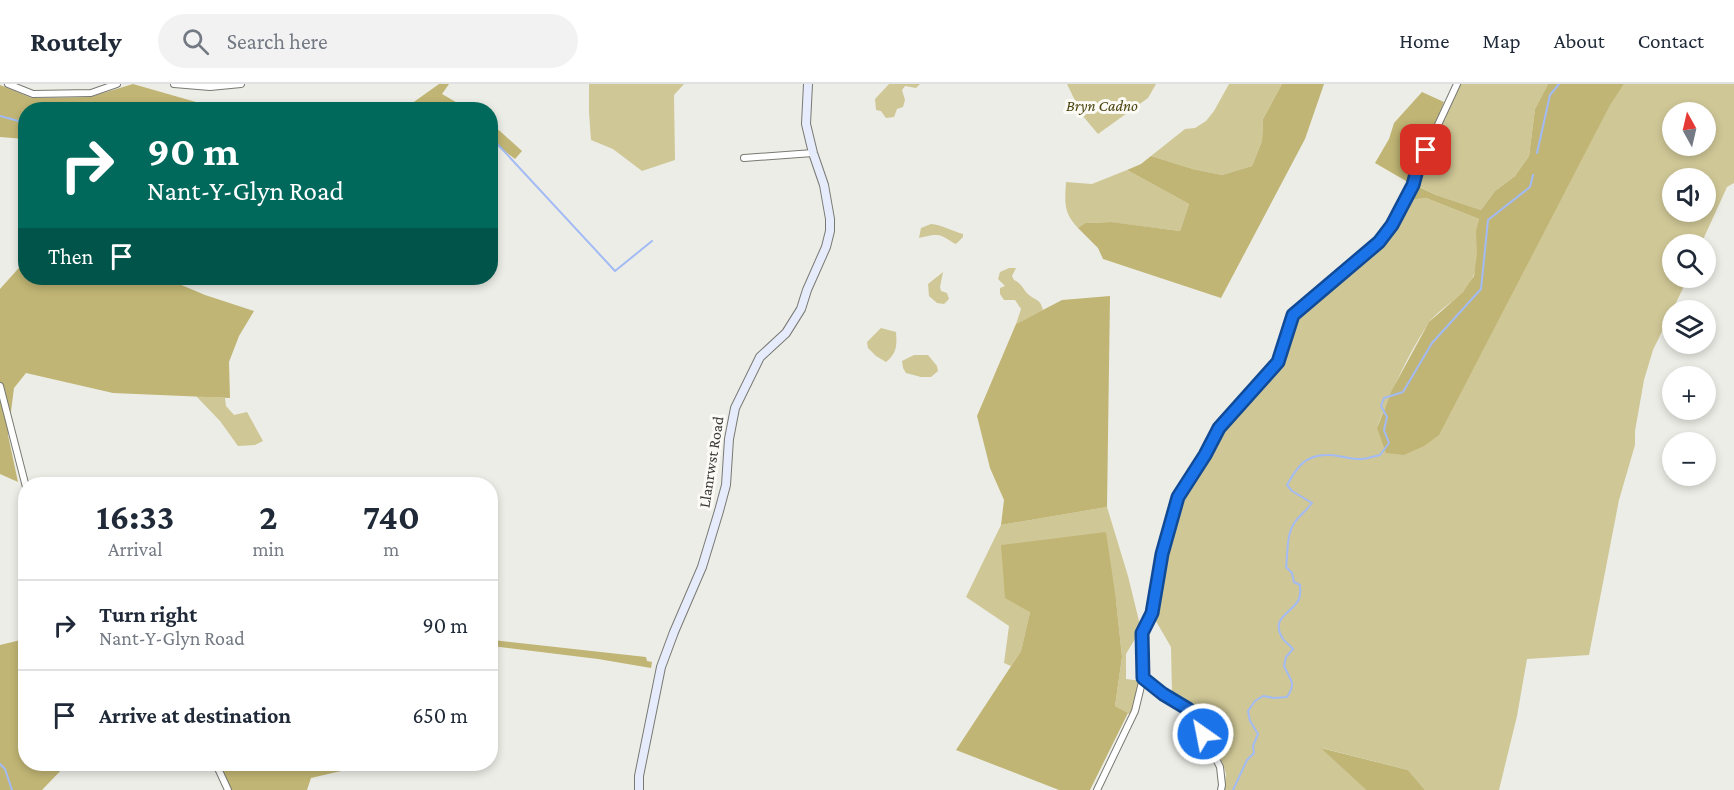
<!DOCTYPE html>
<html lang="en">
<head>
<meta charset="utf-8">
<style>
	:root { --surface:#fff; --page:#f2f2f3; --text:#1f2937; --muted:#747a83; --line:#e0e1e3 }
	body { margin:0; font-family:"Crimson Pro",serif; background:var(--page); color:var(--text); height:100vh; display:flex; flex-direction:column; font-size:22px; white-space:nowrap }
	* { box-sizing:border-box; margin:0 }
	p { font-size:20px; color:var(--muted) }
	.icon { flex:none; width:33px; height:33px; fill:none; stroke:currentColor; stroke-width:2; stroke-linecap:round; stroke-linejoin:round }
	.map { position:relative; flex:1; overflow:hidden }
	.panel { position:absolute; left:18px; top:393px; width:480px; height:294px; display:flex; flex-direction:column; background:var(--surface); border-radius:24px; box-shadow:0 3px 9px #0003 }
	.panel>* { flex:none }
	.banner { position:absolute; left:18px; top:18px; width:480px; height:183px; border-radius:24px; box-shadow:0 3px 9px #0003; background:#00695c; color:#fff; overflow:hidden }
	.needle { width:39px; rotate:352deg }
	.buttons { position:absolute; left:1662px; top:18px; display:grid; gap:12px }
	.buttons a { display:grid; place-items:center; width:54px; height:54px; border-radius:50%; background:var(--surface); box-shadow:0 3px 9px #0003; font-size:30px }
	.pin { position:absolute; display:grid; place-items:center; width:51px; height:51px; color:#fff; margin:-26px; border-radius:12px; box-shadow:0 3px 9px #0006 }
	.me { position:absolute; width:66px; margin:-33px; rotate:327deg; stroke-linejoin:round; filter:drop-shadow(0 0 4px #0008) }
	.turn { display:flex; align-items:center; gap:21px; height:126px; padding:0 30px; font-size:27px }
	.turn .icon { width:78px; height:78px; stroke-width:2.5 }
	.turn b { display:block; font-size:42px; line-height:51px }
	.then { display:flex; align-items:center; height:57px; padding:0 30px; background:#0003; gap:12px; font-size:22px }
	.eta { display:flex; justify-content:space-evenly; align-items:center; height:102px; text-align:center }
	.eta b { font-size:36px; font-weight:700; line-height:42px }
	ul { padding:0; list-style:none }
	li { display:flex; align-items:center; gap:18px; height:90px; padding:0 30px; border-top:2px solid var(--line) }
	li div { flex:1 }
	li b { display:block; font-size:22px }
	li em { font-style:normal }
	header { display:flex; align-items:center; gap:36px; box-sizing:border-box; height:84px; padding:0 30px; background:var(--surface); border-bottom:2px solid var(--line) }
	header strong { font-size:28px }
	nav { display:flex; gap:33px; margin-inline-start:auto; font-size:21px }
	.search { width:420px; height:54px; background:var(--page); display:flex; align-items:center; gap:15px; box-sizing:border-box; padding:0 21px; border-radius:33px; color:var(--muted); font-size:22px }
	.map>svg:first-child { display:block }
</style>
</head>
<body>
<header>
<strong>Routely</strong>
<div class="search"><svg class="icon" aria-label="search" viewBox="0 0 24 24"><circle cx="10" cy="10" r="6"/><path d="M15 15l6 6"/></svg>Search here</div>
<nav><a>Home</a><a>Map</a><a>About</a><a>Contact</a></nav>
</header>
<div class="map">
<svg width="1734" height="706" viewBox="0 0 1734 706">
	<rect width="100%" height="100%" fill="#edede7"/>
	<g fill="#cfc796" fill-rule="evenodd">
		<path d="M 589,0 L 684,0 L 674,11 L 675,76 L 642,87 L 613,65 L 591,56 L 589,28 Z"/>
		<path d="M 889,0 L 920,0 L 916,4 L 905,2 L 902,6 L 905,16 L 903,23 L 897,25 L 894,33 L 886,34 L 881,27 L 876,26 L 875,15 Z"/>
		<path d="M 1067,0 L 1156,0 L 1148,14 L 1098,50 L 1082,31 Z"/>
		<path d="M 1229,0 L 1282,0 L 1263,35 L 1262,57 L 1252,82 L 1222,91 L 1193,85 L 1151,72 L 1185,45 L 1195,44 L 1206,37 L 1214,27 Z"/>
		<path d="M 1459,0 L 1548,0 L 1535,25 L 1529,72 L 1515,92 L 1495,107 L 1481,126 L 1436,111 L 1416,101 L 1420,86 Z"/>
		<path d="M 1624,0 L 1734,0 L 1734,99 L 1727,103 L 1701,160 L 1672,160 L 1672,194 L 1688,194 L 1653,266 L 1644,296 L 1635,347 L 1635,361 L 1619,416 L 1589,571 L 1527,575 L 1517,632 L 1499,706 L 1425,706 L 1408,686 L 1322,664 L 1366,706 L 1224,706 L 1226,690 L 1223,680 L 1196,629 L 1188,620 L 1172,609 L 1171,563 L 1153,532 L 1165,467 L 1180,417 L 1221,346 L 1269,293 L 1284,271 L 1295,236 L 1328,204 L 1374,170 L 1386,157 L 1410,115 L 1426,114 L 1479,135 C 1475,153 1480,172 1474,190 C 1467,213 1440,222 1428,240 C 1407,272 1391,308 1377,343 ZM 1672,28 L 1706,28 L 1706,62 L 1672,62 ZM 1672,94 L 1706,94 L 1706,128 L 1672,128 Z"/>
		<path d="M 1127,86 L 1189,120 L 1180,147 L 1109,138 L 1085,139 L 1078,144 C 1063,128 1065,118 1066,98 L 1092,100 Z"/>
		<path d="M 931,140 C 942,141 952,147 963,150 L 963,153 L 956,160 C 949,157 943,150 935,151 C 930,151 924,153 919,154 L 921,144 Z"/>
		<path d="M 1009,184 L 1016,184 L 1012,192 L 1014,196 C 1022,199 1023,206 1029,211 C 1037,217 1040,215 1043,226 L 1016,240 L 1021,225 L 1015,216 L 1004,216 L 1000,210 L 1000,204 L 1005,202 L 998,195 L 1000,188 Z"/>
		<path d="M 943,188 L 940,203 L 941,207 L 947,209 L 949,215 L 944,220 L 937,219 L 929,212 L 928,200 Z"/>
		<path d="M 881,244 L 896,248 C 897,261 897,269 886,278 L 876,272 L 868,264 L 867,258 Z"/>
		<path d="M 914,271 L 928,271 L 937,282 L 938,287 L 931,293 L 921,293 L 906,289 L 903,284 L 902,277 Z"/>
		<path d="M 196,312 L 225,314 L 226,322 L 234,331 L 247,328 L 263,357 L 255,361 L 238,362 L 220,337 Z"/>
		<path d="M 1107,423 L 1128,492 L 1141,545 L 1126,570 L 1126,595 L 1142,597 L 1133,632 L 1115,622 L 1122,573 L 1116,516 L 1030,528 L 1021,567 L 1011,582 L 1004,579 L 1009,542 L 966,513 L 1001,441 Z"/>
	</g>
	<g fill="#c0b574">
		<path d="M 133,0 L 217,24 L 218,25 L 26,26 L 25,55 L 0,53 L 0,1 L 32,14 L 90,13 Z"/>
		<path d="M 439,0 L 449,0 L 442,10 L 468,25 L 404,25 Z"/>
		<path d="M 1282,0 L 1324,0 L 1305,55 L 1221,214 L 1103,175 L 1098,164 L 1078,144 L 1085,139 L 1111,138 L 1180,147 L 1189,120 L 1127,86 L 1141,80 L 1151,72 L 1193,85 L 1222,91 L 1252,82 L 1262,57 L 1263,35 Z"/>
		<path d="M 1548,0 L 1624,0 L 1610,21 L 1439,351 L 1424,362 L 1404,371 L 1386,369 L 1377,344 L 1392,306 L 1429,238 L 1463,208 L 1474,192 L 1477,170 L 1476,147 L 1479,135 L 1426,114 L 1406,116 L 1413,101 L 1375,79 L 1389,55 L 1394,39 L 1422,8 L 1444,18 L 1417,86 L 1413,100 L 1436,111 L 1481,126 L 1495,107 L 1515,92 L 1529,72 L 1535,25 Z"/>
		<path d="M 491,39 L 522,67 L 515,75 L 491,57 Z"/>
		<path d="M 25,177 L 26,194 L 165,194 L 205,211 L 254,227 L 239,252 L 229,278 L 230,314 L 113,309 L 26,289 L 14,304 L 8,351 L 18,398 L 0,390 L 0,205 Z"/>
		<path d="M 1110,212 L 1107,423 L 1001,441 L 1004,416 L 990,384 L 977,332 L 1016,240 L 1062,216 Z"/>
		<path d="M 1106,448 L 1116,516 L 1122,573 L 1115,622 L 1128,629 L 1090,706 L 1059,706 L 956,666 L 1021,567 L 1030,528 L 1005,514 L 1001,461 Z"/>
		<path d="M 25,555 L 26,680 L 67,680 L 42,706 L 0,706 L 0,561 Z"/>
		<path d="M 493,556 L 646,573 L 647,577 L 652,578 L 651,584 L 598,575 L 492,562 Z"/>
		<path d="M 1321,664 L 1408,686 L 1425,706 L 1366,706 Z"/>
		<path d="M 216,680 L 352,680 L 354,684 L 311,694 L 307,706 L 228,706 Z"/>
	</g>
	<g fill="none" stroke-linecap="round" stroke-linejoin="round">
		<g stroke="#a3bbf4" stroke-width="2">
			<path d="M 0,32 L 26,39"/>
			<path d="M 490,52 L 615,187 L 652,157"/>
			<path d="M 1537,69 L 1550,11 L 1559,0"/>
			<path d="M 0,680 L 5,685 L 12,706"/>
			<path d="M 1233,706 L 1247,676 L 1254,669 L 1253,662 L 1258,650 L 1250,637 L 1248,627 L 1255,617 L 1263,612 L 1274,614 L 1287,613 C 1297,598 1290,596 1284,582 L 1286,573 L 1293,565 C 1290,561 1286,559 1283,555 C 1269,533 1293,529 1299,515 C 1301,510 1300,506 1300,501 L 1294,498 L 1292,489 L 1286,483 C 1288,470 1286,450 1295,438 C 1299,432 1306,427 1312,419 L 1292,407 L 1287,401 C 1297,383 1305,371 1327,371 C 1338,370 1350,376 1361,375 C 1367,375 1374,372 1380,371 L 1389,359 L 1384,346 L 1387,333 L 1381,322 L 1384,314 L 1403,308 L 1432,259 L 1481,205 L 1488,136 L 1530,103 L 1533,91"/>
		</g>
		<defs>
			<g id="street">
				<path d="M 8,0 L 33,10 L 91,9 L 117,0"/>
				<path d="M 174,0 L 210,3 L 241,0"/>
				<path d="M 744,74 L 813,69"/>
				<path d="M 0,302 L 26,403"/>
				<path d="M 1143,594 L 1188,625 L 1195,633 L 1220,683 L 1222,701 L 1221,706"/>
				<path d="M 216,680 L 228,706"/>
				<path d="M 1097,706 L 1135,627 L 1143,594 L 1142,549 L 1152,529 L 1162,470 L 1178,413 L 1205,371 L 1219,344 L 1278,278 L 1293,231 L 1379,158 L 1392,142 L 1407,114 L 1413,101 L 1417,86 L 1457,0"/>
			</g>
			<path id="secondary" d="M 639,706 L 639,692 L 661,583 L 674,548 L 702,483 L 719,427 L 726,401 L 729,355 L 735,324 L 760,273 L 786,249 L 801,225 L 807,206 L 826,163 L 830,147 L 830,135 L 824,101 L 813,69 L 806,40 L 808,0"/>
		</defs>
		<use href="#street" stroke="#797973" stroke-width="8"/>
		<use href="#secondary" stroke="#797973" stroke-width="10"/>
		<use href="#street" stroke="#fff" stroke-width="6"/>
		<use href="#secondary" stroke="#e6ecfb" stroke-width="8"/>
	</g>
	<g fill="none" stroke-linecap="round" stroke-linejoin="round">
		<defs>
			<path id="route" d="M 1203,650 L 1195,633 L 1188,625 L 1163,610 L 1143,594 L 1142,549 L 1152,529 L 1162,470 L 1178,413 L 1205,371 L 1219,344 L 1278,278 L 1293,231 L 1379,158 L 1392,141 L 1413,101 L 1417,86 L 1426,66"/>
		</defs>
		<use href="#route" stroke="#114b97" stroke-width="15"/>
		<use href="#route" stroke="#1a73e8" stroke-width="10"/>
	</g>
	<g text-anchor="middle" dominant-baseline="central" stroke-width="6" stroke-linejoin="round" paint-order="stroke">
		<g font-size="16" font-style="italic" fill="#4c4410" stroke="#fbfaf4">
			<text x="1102" y="21">Bryn Cadno</text>
		</g>
		<g font-size="16" fill="#3b3a38" stroke="#fbfaf4">
			<text transform="translate(711 378) rotate(-81)">Llanrwst Road</text>
		</g>
	</g>
</svg>
<div class="buttons">
<a><svg class="needle" viewBox="-14 -14 28 28"><path d="M0-13l5 13h-10z" fill="#e53935"/><path d="M0 13l5-13h-10z" fill="#747a83"/></svg></a>
<a><svg class="icon" aria-label="sound" viewBox="0 0 24 24"><path d="M4 9h4l5-4v14l-5-4H4zM17 9q2 3 0 6"/></svg></a>
<a><svg class="icon" aria-label="search" viewBox="0 0 24 24"><circle cx="10" cy="10" r="6"/><path d="M15 15l6 6"/></svg></a>
<a><svg class="icon" aria-label="layers" viewBox="0 0 24 24"><path d="M12 4l9 5-9 5-9-5zM3 14l9 5 9-5"/></svg></a>
<a>+</a>
<a>−</a>
</div>
<div class="pin" style="left:1426px;top:66px;background:#d93025"><svg class="icon" aria-label="arrive" viewBox="0 0 24 24"><path d="M6 21V4h12l-3 4 3 4H6"/></svg></div>
<svg class="me" style="left:1203px;top:650px" viewBox="-20 -20 40 40"><circle r="17" fill="#1a73e8" stroke="#fff" stroke-width="3"/><path d="M0-11L8 9 0 5-8 9z" fill="#fff"/></svg>
<div class="banner">
<div class="turn"><svg class="icon" aria-label="right" viewBox="0 0 24 24"><path d="M7 20v-9h11M14 6l5 5-5 5"/></svg><div><b>90 m</b>Nant-Y-Glyn Road</div></div>
<div class="then">Then<svg class="icon" aria-label="arrive" viewBox="0 0 24 24"><path d="M6 21V4h12l-3 4 3 4H6"/></svg></div>
</div>
<section class="panel">
<div class="eta">
<div><b>16:33</b><p>Arrival</p></div>
<div><b>2</b><p>min</p></div>
<div><b>740</b><p>m</p></div>
</div>
<ul>
<li><svg class="icon" aria-label="right" viewBox="0 0 24 24"><path d="M7 20v-9h11M14 6l5 5-5 5"/></svg><div><b>Turn right</b><p>Nant-Y-Glyn Road</p></div><em>90 m</em></li>
<li><svg class="icon" aria-label="arrive" viewBox="0 0 24 24"><path d="M6 21V4h12l-3 4 3 4H6"/></svg><div><b>Arrive at destination</b></div><em>650 m</em></li>
</ul>
</section>
</div>
</body>
</html>
